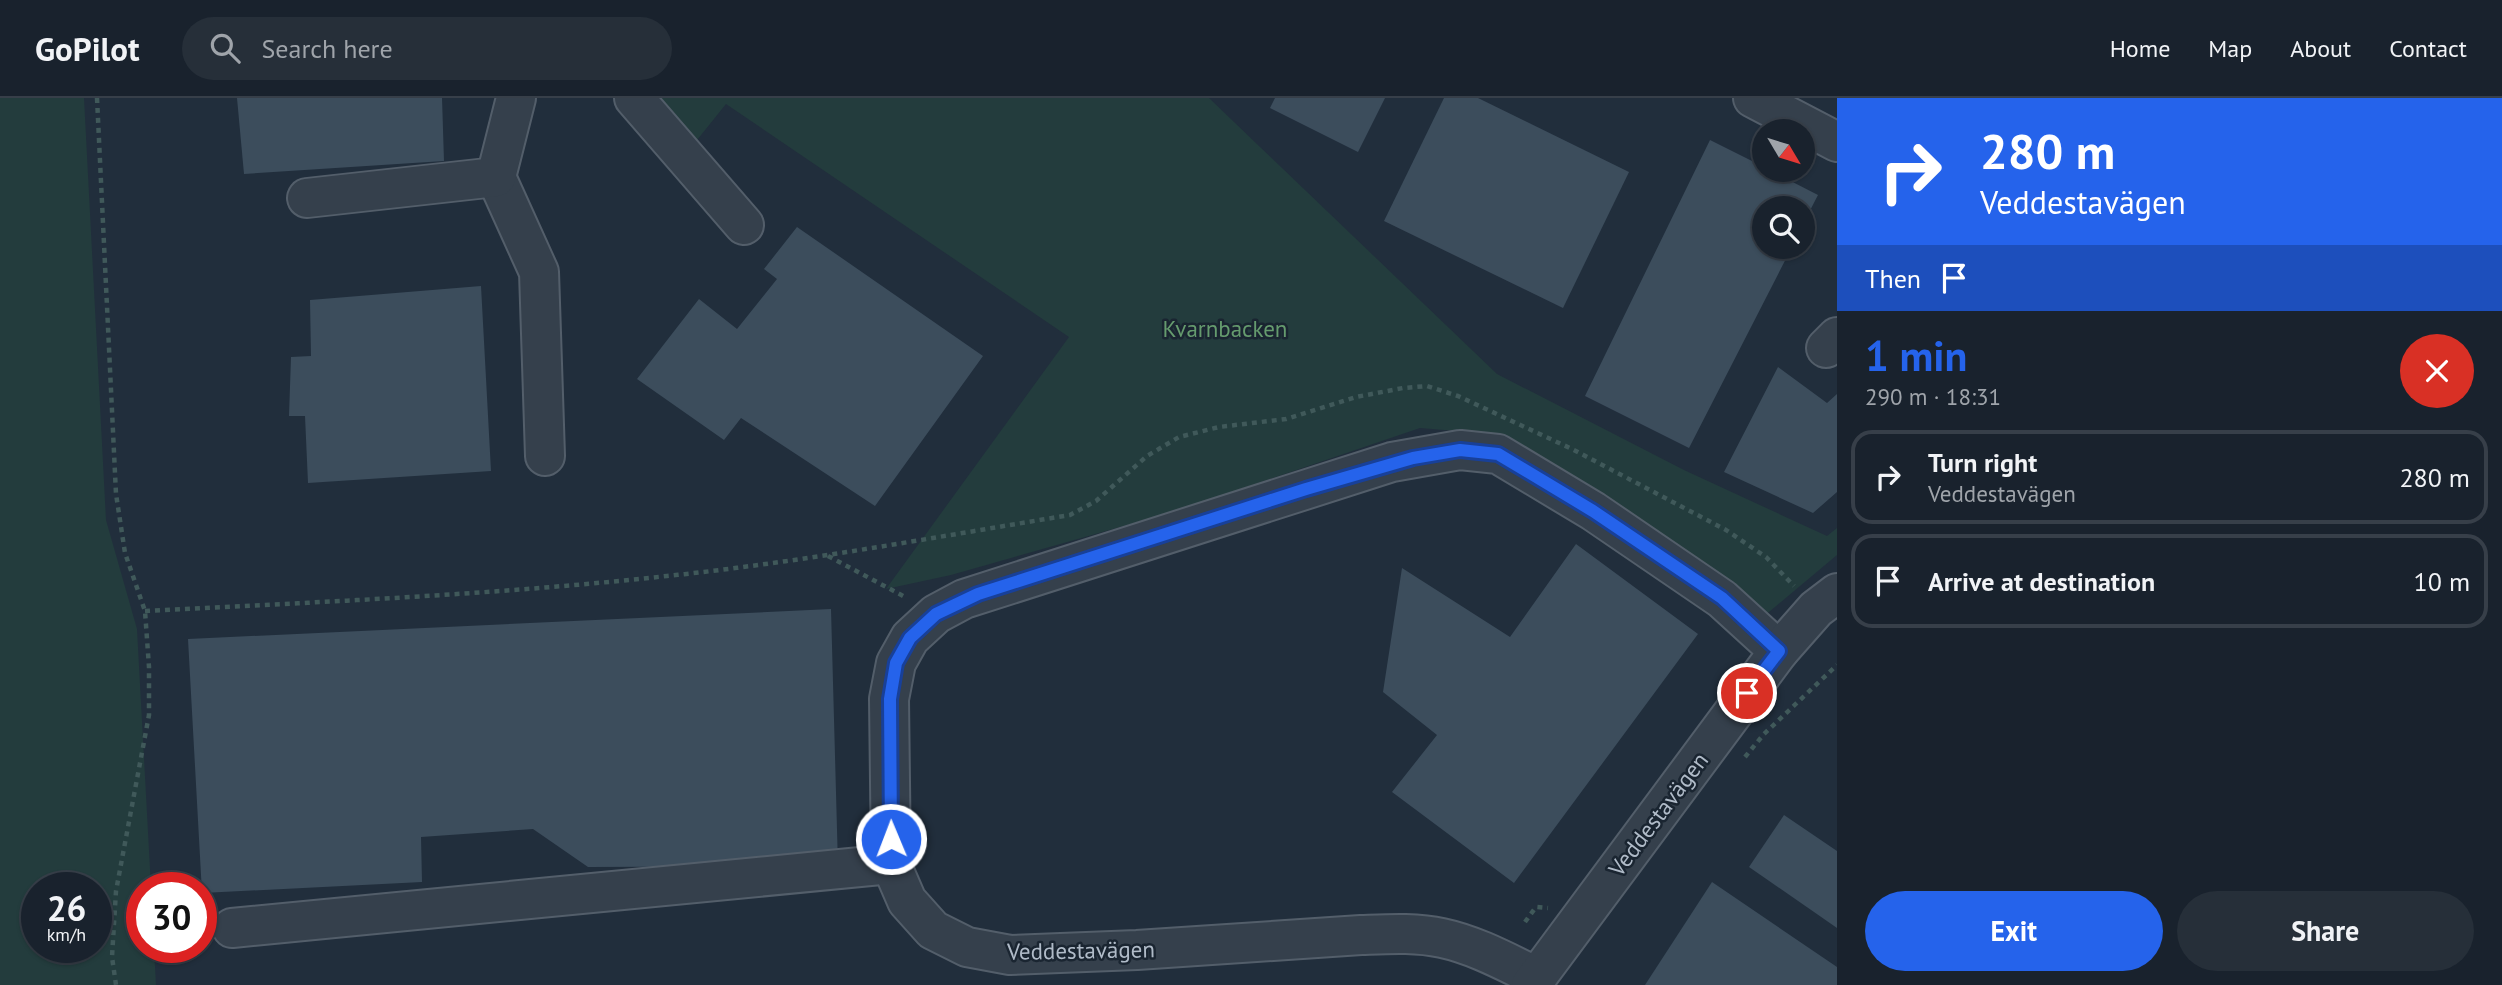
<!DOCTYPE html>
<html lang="en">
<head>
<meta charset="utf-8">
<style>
	:root { --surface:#19222d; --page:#262f39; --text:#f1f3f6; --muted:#9fa4aa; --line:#373f49; --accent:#2563eb }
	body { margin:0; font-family:"PT Sans",sans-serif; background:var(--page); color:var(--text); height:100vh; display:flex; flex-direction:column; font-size:26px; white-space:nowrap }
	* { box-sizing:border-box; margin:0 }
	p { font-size:23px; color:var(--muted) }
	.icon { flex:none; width:38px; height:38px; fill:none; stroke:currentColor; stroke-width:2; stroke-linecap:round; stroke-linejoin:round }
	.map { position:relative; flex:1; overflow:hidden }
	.drawer { display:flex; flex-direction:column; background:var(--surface); width:665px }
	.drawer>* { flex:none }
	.hud { background:#2563eb; color:#fff; overflow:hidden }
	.needle { width:46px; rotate:128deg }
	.fabs { position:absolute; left:1752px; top:21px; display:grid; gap:14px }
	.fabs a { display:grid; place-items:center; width:63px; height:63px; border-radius:50%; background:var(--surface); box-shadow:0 2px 5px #0004,0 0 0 2px var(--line); font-size:35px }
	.speed { position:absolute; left:21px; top:774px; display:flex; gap:14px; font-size:35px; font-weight:700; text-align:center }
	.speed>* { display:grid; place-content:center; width:91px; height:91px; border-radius:50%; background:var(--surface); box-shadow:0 2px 5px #0004,0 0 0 2px var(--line); line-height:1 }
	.speed small { font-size:18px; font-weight:400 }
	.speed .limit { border:10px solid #d22; background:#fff; color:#111 }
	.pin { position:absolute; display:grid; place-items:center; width:60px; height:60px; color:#fff; margin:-30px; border:4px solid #fff; border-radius:50%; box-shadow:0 2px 7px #0007 }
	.me { position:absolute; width:77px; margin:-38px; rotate:359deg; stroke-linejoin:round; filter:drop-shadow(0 0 5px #0008) }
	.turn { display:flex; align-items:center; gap:24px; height:147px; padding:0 28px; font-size:32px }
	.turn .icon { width:91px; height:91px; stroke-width:2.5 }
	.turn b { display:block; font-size:49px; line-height:60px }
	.then { display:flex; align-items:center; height:66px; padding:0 28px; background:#0003; gap:14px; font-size:26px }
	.round { display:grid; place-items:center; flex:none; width:74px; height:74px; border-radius:37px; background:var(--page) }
	.summary { display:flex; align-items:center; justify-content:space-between; height:119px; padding:0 28px }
	h1 { font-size:42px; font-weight:800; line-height:52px; color:var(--accent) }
	.primary-button { display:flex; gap:14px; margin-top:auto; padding:14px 28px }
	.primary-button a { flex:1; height:80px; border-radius:42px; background:var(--accent); color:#fff; font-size:28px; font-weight:800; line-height:80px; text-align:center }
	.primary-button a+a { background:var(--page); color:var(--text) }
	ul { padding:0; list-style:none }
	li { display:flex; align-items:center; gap:21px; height:94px; margin:0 14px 10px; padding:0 14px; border:4px solid var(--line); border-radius:21px }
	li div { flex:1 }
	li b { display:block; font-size:26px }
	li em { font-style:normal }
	header { display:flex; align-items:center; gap:42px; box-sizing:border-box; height:98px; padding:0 35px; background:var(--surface); border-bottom:2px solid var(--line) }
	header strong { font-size:33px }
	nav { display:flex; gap:38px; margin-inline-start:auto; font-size:24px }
	.search { width:490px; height:63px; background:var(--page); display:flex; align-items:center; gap:18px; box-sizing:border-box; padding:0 24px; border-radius:38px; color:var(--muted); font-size:26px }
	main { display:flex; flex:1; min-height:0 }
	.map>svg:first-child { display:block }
</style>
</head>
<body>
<header>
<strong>GoPilot</strong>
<div class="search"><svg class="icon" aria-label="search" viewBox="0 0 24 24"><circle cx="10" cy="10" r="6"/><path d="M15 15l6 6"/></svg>Search here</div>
<nav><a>Home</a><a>Map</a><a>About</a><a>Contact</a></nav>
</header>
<main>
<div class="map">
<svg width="1837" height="887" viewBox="0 0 1837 887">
	<rect width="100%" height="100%" fill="#212e3c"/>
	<g fill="#233c3d" fill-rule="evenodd">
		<path d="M 0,0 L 84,0 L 106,422 L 137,531 L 151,789 L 142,789 L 142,849 L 154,849 L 156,887 L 0,887 ZM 37,789 L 96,789 L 96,849 L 37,849 Z"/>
		<path d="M 643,0 L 1209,0 L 1497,276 L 1684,372 L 1827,438 L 1837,430 L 1837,457 L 1763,519 L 1468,334 L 1420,330 L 1173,414 L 951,477 L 886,491 L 1069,239 L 726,6 L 685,57 Z"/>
	</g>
	<g fill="#3c4d5c">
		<path d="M 237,0 L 442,0 L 444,63 L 244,76 Z"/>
		<path d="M 1275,0 L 1385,0 L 1358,54 L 1270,10 Z"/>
		<path d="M 1444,0 L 1478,0 L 1629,74 L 1563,210 L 1384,123 Z"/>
		<path d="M 1710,42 L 1764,69 L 1764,72 L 1769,72 L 1818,97 L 1802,128 L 1802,110 L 1764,110 L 1764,149 L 1792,149 L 1689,350 L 1585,298 Z"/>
		<path d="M 797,129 L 983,258 L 875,408 L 741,320 L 724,342 L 637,281 L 699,201 L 737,231 L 777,181 L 764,171 Z"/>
		<path d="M 481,188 L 491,373 L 308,385 L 305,318 L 289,318 L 291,259 L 311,258 L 310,202 Z"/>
		<path d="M 1778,269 L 1827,305 L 1837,296 L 1837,394 L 1813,415 L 1724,374 Z"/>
		<path d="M 1576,446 L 1698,536 L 1514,785 L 1392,694 L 1437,637 L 1383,594 L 1402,470 L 1510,539 Z"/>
		<path d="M 831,511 L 838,768 L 588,769 L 533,731 L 421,739 L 422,784 L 202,795 L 188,541 Z"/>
		<path d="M 1784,717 L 1837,753 L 1837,830 L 1749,769 Z"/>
		<path d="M 1712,784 L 1837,869 L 1837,887 L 1645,887 Z"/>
	</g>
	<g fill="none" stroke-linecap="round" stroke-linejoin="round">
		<defs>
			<g id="minor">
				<path d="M 634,0 L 744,127"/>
				<path d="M 1753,0 L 1837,44"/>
				<path d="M 496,79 L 539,174 L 545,358"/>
				<path d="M 307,100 L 496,79 L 516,0"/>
				<path d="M 1826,250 L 1837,239"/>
				<path d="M 232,830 L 891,766"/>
				<path d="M 1537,879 C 1506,864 1475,847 1442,840 C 1416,834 1387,836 1361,837 L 1137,852 L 1010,857 L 967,849 L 933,832 L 907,803 L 891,766 L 889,601 L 896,565 L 910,540 L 936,516 L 964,501 L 1392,364 L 1460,352 L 1498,356 L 1593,413 L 1722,501 L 1779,553"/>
				<path d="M 1531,887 L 1779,553 L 1816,511 L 1837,495"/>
			</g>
		</defs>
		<use href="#minor" stroke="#535e6a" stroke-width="42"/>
		<g stroke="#40595a" stroke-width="4.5" stroke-dasharray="5 5" stroke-linecap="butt">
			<path d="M 97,0 L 116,396 L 125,455 L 145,513 L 149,569 L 149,617 L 116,793 L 112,859 L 116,887"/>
			<path d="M 828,458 L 907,500"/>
			<path d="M 145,513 C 319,504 493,497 667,478 C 802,464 936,439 1070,417 L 1096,403 L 1147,358 L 1179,339 L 1219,329 L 1286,321 L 1356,299 L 1403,290 L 1427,288 L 1458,298 L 1572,351 L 1726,432 L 1766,459 L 1794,488"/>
			<path d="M 1745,659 L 1764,636 L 1837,567"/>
			<path d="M 1525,824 L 1536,809 L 1548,810"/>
		</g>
		<use href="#minor" stroke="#35404c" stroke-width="38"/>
	</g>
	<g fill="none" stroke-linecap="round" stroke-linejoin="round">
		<defs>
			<path id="route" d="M 891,741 L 890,601 L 896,565 L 910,540 L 936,516 L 978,496 L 1306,391 L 1413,360 L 1460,352 L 1498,356 L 1593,413 L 1722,500 L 1779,553 L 1747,595"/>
		</defs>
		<use href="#route" stroke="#184099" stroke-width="18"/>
		<use href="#route" stroke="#2563eb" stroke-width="12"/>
	</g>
	<g text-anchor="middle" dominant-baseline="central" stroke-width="5" stroke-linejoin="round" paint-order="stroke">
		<g font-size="23" fill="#659b6e" stroke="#1a2531">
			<text x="1225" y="230">Kvarnbacken</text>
		</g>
		<g font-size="23" fill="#b0bbc8" stroke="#1a2531">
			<text transform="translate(1658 716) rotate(-53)">Veddestavägen</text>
			<text transform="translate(1081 852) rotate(-1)">Veddestavägen</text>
		</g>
	</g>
</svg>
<div class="fabs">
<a><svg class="needle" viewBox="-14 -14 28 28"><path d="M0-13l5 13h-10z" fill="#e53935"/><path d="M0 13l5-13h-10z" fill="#9fa4aa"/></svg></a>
<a><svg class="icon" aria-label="search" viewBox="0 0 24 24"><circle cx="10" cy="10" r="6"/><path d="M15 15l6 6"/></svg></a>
</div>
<div class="speed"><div>26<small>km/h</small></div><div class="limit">30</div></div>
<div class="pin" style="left:1747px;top:595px;background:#d93025"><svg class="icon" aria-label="arrive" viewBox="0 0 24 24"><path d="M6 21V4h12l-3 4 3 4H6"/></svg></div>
<svg class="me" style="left:891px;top:741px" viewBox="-20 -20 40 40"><circle r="17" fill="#2563eb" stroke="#fff" stroke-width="3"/><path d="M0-11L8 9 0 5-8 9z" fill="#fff"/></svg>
</div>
<section class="drawer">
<div class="hud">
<div class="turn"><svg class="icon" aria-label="right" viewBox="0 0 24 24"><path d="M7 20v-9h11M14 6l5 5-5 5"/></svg><div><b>280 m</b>Veddestavägen</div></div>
<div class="then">Then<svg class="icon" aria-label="arrive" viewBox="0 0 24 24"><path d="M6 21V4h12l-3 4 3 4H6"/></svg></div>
</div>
<div class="summary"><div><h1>1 min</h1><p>290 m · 18:31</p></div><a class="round" style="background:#d93025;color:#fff"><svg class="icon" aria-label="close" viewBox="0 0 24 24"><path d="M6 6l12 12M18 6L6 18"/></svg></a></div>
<ul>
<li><svg class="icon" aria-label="right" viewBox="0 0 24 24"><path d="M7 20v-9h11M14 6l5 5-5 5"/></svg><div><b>Turn right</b><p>Veddestavägen</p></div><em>280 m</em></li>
<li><svg class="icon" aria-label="arrive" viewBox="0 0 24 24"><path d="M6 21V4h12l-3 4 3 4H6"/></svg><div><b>Arrive at destination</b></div><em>10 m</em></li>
</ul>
<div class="primary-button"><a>Exit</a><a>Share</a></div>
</section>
</main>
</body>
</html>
